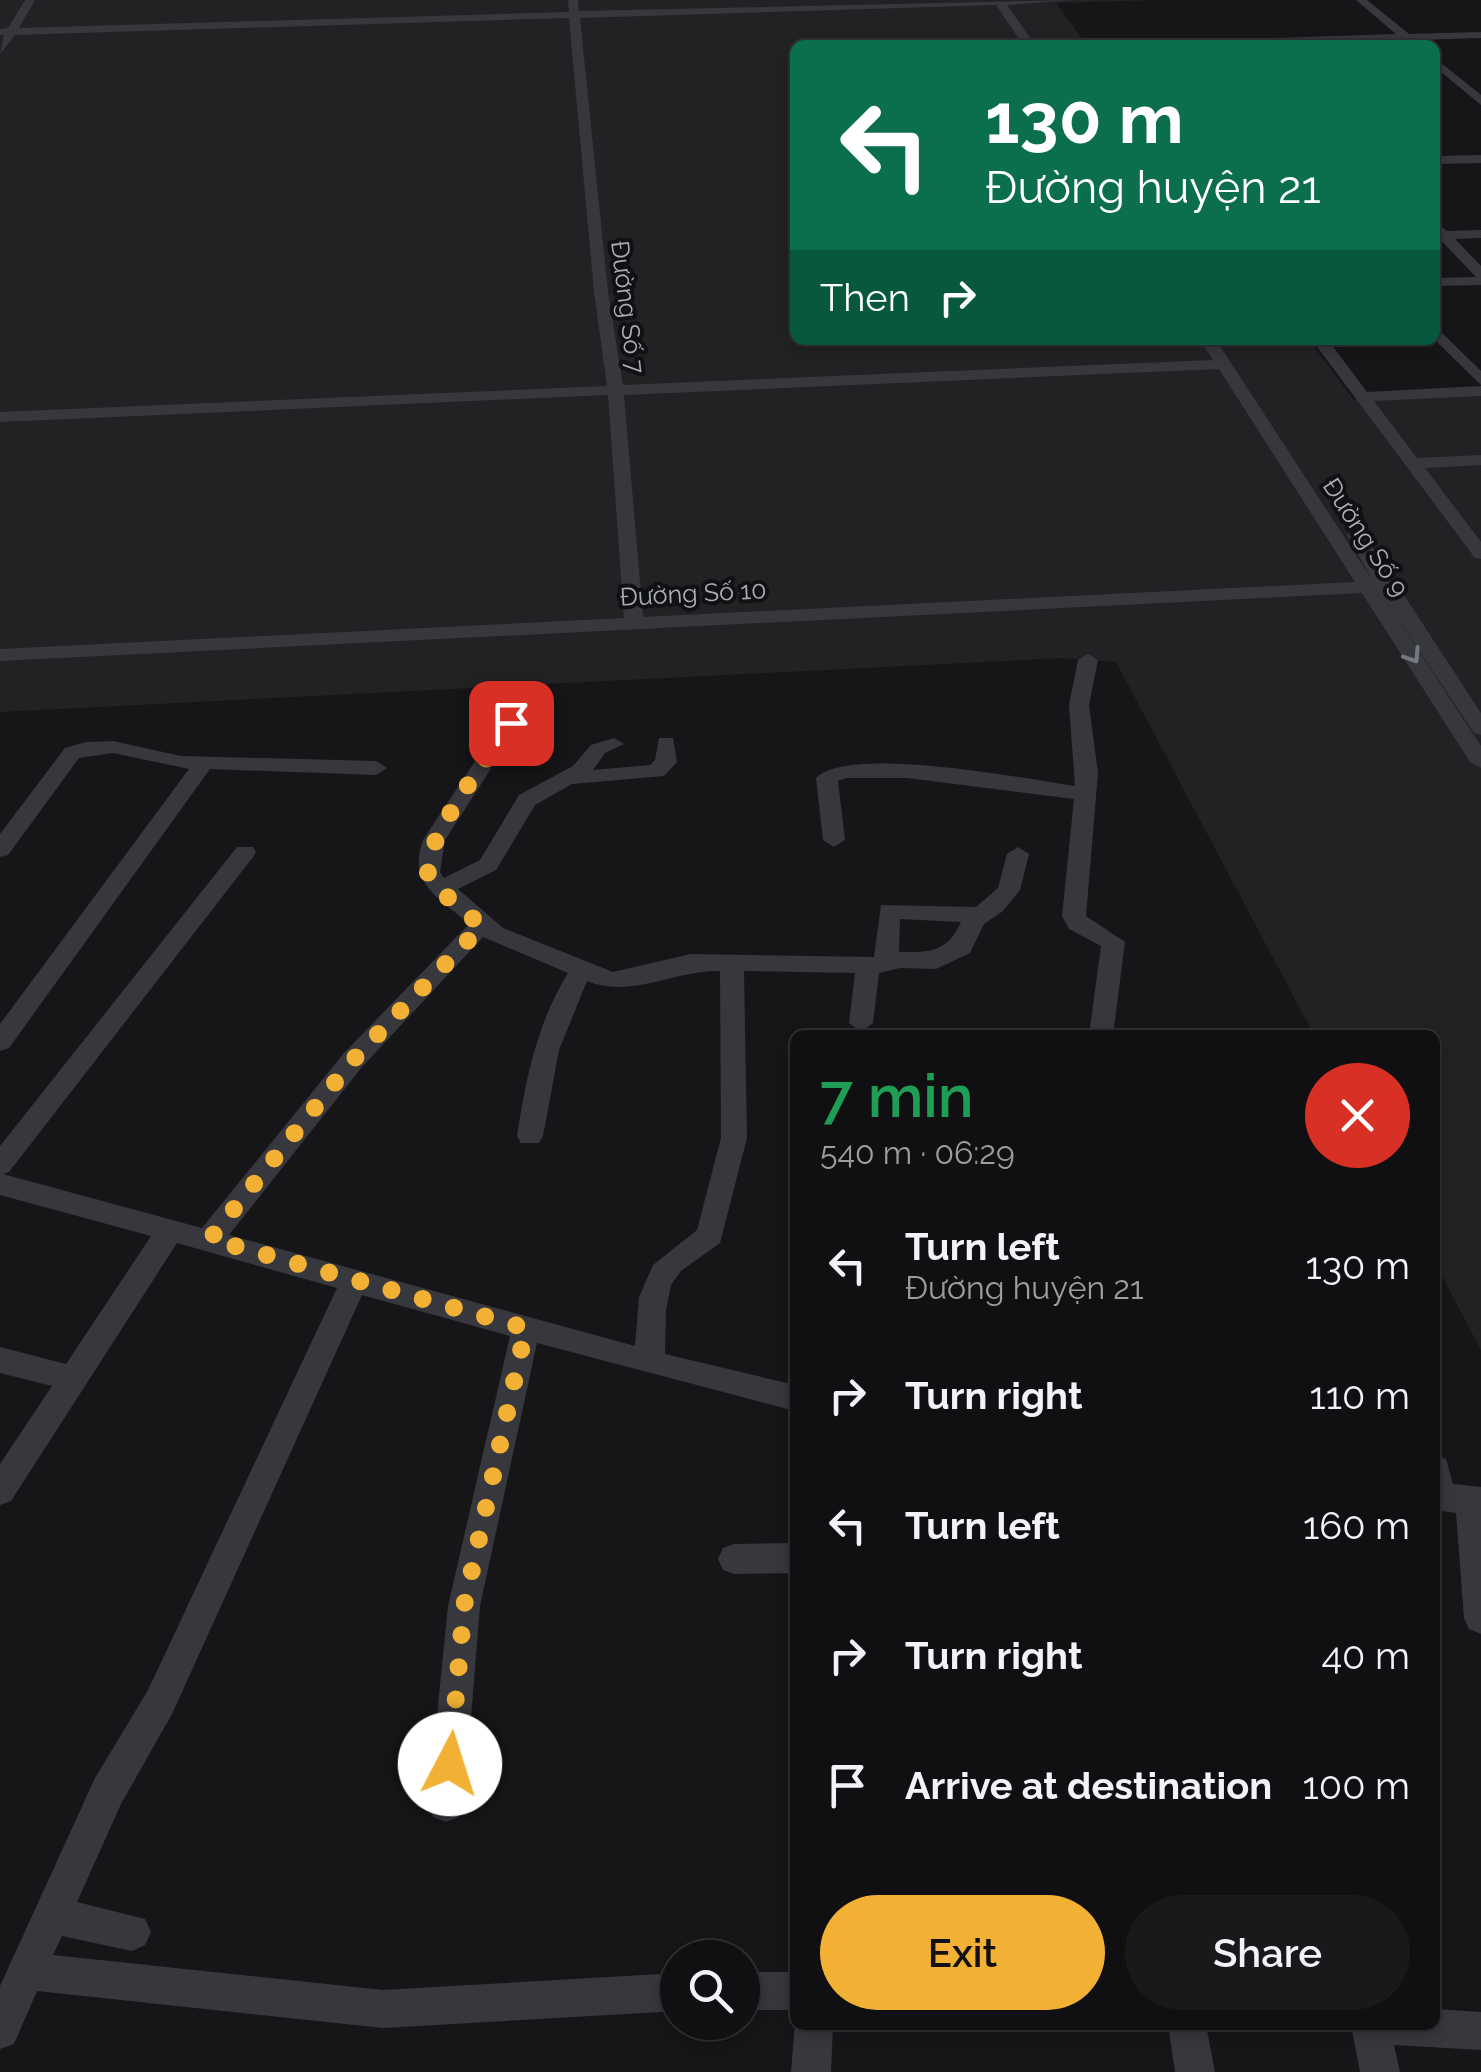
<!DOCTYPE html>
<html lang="en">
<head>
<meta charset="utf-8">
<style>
	:root { --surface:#101012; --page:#19191b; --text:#f1f3f6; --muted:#9c9d9f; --line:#303032; --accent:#f2b134 }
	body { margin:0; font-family:Raleway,sans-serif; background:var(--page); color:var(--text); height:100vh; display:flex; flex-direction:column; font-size:38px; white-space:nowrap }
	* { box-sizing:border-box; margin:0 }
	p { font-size:32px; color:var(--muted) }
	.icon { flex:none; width:55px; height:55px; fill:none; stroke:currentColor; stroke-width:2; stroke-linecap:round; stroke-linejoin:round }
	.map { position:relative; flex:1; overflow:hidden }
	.drawer { position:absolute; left:790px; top:1030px; width:650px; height:1000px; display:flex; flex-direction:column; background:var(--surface); border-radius:15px; box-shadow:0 5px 15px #0003,0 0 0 2px var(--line) }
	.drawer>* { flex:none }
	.guide { position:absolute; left:790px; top:40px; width:650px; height:305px; border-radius:15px; box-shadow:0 5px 15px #0003,0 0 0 2px var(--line); background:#0b6e4f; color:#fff; overflow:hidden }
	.controls { position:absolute; left:660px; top:1940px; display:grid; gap:20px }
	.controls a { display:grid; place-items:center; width:100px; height:100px; border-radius:50%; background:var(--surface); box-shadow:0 5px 15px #0003,0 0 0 2px var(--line); font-size:50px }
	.pin { position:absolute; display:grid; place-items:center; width:85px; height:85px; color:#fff; margin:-42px; border-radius:20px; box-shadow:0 5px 15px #0006 }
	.me { position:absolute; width:110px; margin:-55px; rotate:5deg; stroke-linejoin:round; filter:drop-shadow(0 0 8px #0008) }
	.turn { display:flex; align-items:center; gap:35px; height:210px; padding:0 30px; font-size:45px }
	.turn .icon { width:130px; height:130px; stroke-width:2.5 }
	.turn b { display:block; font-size:70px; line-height:85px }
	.then { display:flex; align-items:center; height:95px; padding:0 30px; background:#0003; gap:20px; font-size:38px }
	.round { display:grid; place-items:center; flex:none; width:105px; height:105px; border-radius:52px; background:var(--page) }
	.headline { display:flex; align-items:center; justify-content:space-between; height:170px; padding:0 30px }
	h1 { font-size:60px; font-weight:600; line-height:75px; color:#1e9e55 }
	.action { display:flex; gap:20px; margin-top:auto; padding:20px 30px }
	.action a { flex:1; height:115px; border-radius:60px; background:var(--accent); color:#111; font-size:40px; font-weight:600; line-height:115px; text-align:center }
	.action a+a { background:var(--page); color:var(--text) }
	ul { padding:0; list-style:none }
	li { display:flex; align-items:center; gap:30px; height:130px; padding:0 30px }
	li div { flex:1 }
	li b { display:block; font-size:38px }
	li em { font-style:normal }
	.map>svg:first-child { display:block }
</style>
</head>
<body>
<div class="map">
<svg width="1481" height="2072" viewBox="0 0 1481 2072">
	<rect width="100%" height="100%" fill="#161618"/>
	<path fill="#222225" d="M 0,0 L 1161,0 L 1056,3 L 1087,45 L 795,45 L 795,340 L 1309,340 L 1353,399 L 1481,394 L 1481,1350 L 1435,1263 L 1435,1035 L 1314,1035 L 1116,662 L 1060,658 L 0,712 Z"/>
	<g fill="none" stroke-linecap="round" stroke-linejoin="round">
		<g fill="#37383d" fill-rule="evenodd">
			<path d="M 25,0 L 35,0 L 19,28 L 569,12 L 568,0 L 578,0 L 579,11 L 1074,0 L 1007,5 L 1035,45 L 1023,45 L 996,5 L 580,18 L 608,292 L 623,385 L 1213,360 L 1200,340 L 1216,340 L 1373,581 L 1347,535 L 1350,531 L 1362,531 L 1481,713 L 1481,735 L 1474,733 L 1380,592 L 1481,746 L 1481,768 L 1470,762 L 1362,593 L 0,661 L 0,649 L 624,618 L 608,395 L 0,422 L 0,412 L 607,386 L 594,292 L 569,18 L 15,35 L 0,54 L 4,35 L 0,35 L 0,29 L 8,28 ZM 1219,369 L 1355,582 L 643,617 L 624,395 Z"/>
			<path d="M 1356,0 L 1367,0 L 1409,34 L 1481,32 L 1481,38 L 1416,40 L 1413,45 L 1404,41 L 1149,45 L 1155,42 L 1396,34 Z"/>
			<path d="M 1435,58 L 1481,95 L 1481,105 L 1435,67 Z"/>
			<path d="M 1481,155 L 1481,163 L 1435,164 L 1435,156 Z"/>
			<path d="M 1435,222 L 1447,231 L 1481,230 L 1481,238 L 1455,239 L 1481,266 L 1481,285 L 1435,286 L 1435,278 L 1476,277 L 1435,234 Z"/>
			<path d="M 1435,326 L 1481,371 L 1481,385 L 1435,340 Z"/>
			<path d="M 1312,340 L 1328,340 L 1367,392 L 1481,386 L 1481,396 L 1374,401 L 1417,458 L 1481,455 L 1481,465 L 1425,468 L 1481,542 L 1481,559 L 1475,558 Z"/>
			<path d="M 1088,654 L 1098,660 L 1089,705 L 1098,773 L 1086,916 L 1125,942 L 1113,1035 L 1089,1035 L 1101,946 L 1069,929 L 1062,916 L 1074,799 L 907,778 L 846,778 L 838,781 L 845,840 L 834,847 L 823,840 L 816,778 C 848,744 1027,779 1075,786 L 1069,705 L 1078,660 Z"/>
			<path d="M 526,693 L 536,699 L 445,840 L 440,872 L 444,878 L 480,860 L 519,795 L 573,766 L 591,745 L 614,738 L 624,744 L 605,753 L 593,770 L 650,765 L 655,760 L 659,738 L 673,738 L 677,762 L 664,776 L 572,784 L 535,805 L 496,870 L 458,889 L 503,928 L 613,972 L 691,954 L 874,957 L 881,905 L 976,907 L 998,888 L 1007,854 L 1018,847 L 1029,854 L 1020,890 L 1003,911 L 984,924 L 970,953 L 936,969 L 900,968 L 879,973 L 873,1023 L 861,1032 L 849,1023 L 855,973 L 744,971 L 747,1138 L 720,1243 L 681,1271 L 671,1285 L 666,1310 L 665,1354 L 795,1385 L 795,1411 L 537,1343 L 480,1606 L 464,1804 L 459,1817 L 446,1822 L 433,1817 L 428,1804 L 448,1606 L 510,1336 L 362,1295 L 172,1714 L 121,1804 L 77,1902 L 145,1919 L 151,1932 L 145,1945 L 132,1951 L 62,1936 L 53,1955 L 383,1990 L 678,1973 L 678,2011 L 383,2028 L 37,1991 L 14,2044 L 0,2049 L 0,1986 L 95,1778 L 148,1690 L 337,1288 L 177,1243 L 11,1501 L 0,1505 L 0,1464 L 52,1386 L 0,1373 L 0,1347 L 66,1364 L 151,1236 L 0,1195 L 0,1146 L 237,847 L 253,847 L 256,852 L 253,857 L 9,1172 L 3,1174 L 202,1228 L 344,1053 L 469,924 C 439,897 407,884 423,840 L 516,699 ZM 900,919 L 961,922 C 947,953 930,952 899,952 ZM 483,937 L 568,973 C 537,1023 526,1078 517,1136 L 521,1143 L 539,1143 L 543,1136 L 559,1050 L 587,981 C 631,999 674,970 720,971 L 721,1138 L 697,1230 L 653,1265 L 639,1297 L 635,1346 L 229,1235 L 362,1067 Z"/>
			<path d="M 113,741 L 181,756 L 376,761 L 387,768 L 376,775 L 210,769 L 9,1048 L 0,1051 L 0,1024 L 189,769 L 113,753 L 79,758 L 8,855 L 0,857 L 0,834 L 65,748 L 86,742 Z"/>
			<path d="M 1435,1455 L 1446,1459 L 1453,1484 L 1481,1487 L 1481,1634 L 1469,1629 L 1464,1618 L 1456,1513 L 1435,1510 Z"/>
			<path d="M 795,1543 L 795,1573 L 734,1574 L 723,1570 L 718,1559 L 723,1548 L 734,1544 Z"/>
			<rect x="742" y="1972" width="53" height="38"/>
			<path d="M 1435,2009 L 1481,2012 L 1481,2050 L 1394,2045 L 1400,2072 L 1360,2072 L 1351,2025 L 1435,2025 Z"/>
			<path d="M 795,2024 L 833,2025 L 831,2072 L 791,2072 Z"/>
			<path d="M 1168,2025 L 1206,2025 L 1215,2072 L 1175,2072 Z"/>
		</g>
	</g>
	<defs><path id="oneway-chevron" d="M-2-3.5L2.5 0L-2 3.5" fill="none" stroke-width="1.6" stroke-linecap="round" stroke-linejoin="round" transform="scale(2.5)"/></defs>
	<use stroke="#757881" href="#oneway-chevron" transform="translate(1413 656) rotate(57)"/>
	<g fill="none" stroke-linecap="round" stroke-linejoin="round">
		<path stroke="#f2b134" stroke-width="18" stroke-dasharray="0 32.4" d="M 450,1764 L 464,1606 L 526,1328 L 210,1239 L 353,1060 L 482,926 C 467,913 440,893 430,878 C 413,853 494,749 511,723"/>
	</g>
	<g text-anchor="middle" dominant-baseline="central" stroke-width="8" stroke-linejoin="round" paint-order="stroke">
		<g font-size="25" fill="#a8adb8" stroke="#111113">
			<text transform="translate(628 307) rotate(83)">Đường Số 7</text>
			<text transform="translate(1366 537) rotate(57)">Đường Số 9</text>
			<text transform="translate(693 593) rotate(-3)">Đường Số 10</text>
		</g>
	</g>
</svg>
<div class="controls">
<a><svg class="icon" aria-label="search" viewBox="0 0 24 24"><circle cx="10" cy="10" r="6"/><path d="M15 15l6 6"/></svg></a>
</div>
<div class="pin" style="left:511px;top:723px;background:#d93025"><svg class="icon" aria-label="arrive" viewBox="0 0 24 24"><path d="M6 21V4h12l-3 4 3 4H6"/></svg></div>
<svg class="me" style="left:450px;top:1764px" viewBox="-20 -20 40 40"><circle r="19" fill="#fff"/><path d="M0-13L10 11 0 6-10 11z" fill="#f2b134"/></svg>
<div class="guide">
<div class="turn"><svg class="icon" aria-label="left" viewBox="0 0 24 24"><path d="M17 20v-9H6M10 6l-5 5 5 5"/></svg><div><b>130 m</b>Đường huyện 21</div></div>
<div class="then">Then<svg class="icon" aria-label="right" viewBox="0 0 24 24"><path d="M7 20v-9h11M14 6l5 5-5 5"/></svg></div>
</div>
<section class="drawer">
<div class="headline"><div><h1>7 min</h1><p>540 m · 06:29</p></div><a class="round" style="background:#d93025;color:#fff"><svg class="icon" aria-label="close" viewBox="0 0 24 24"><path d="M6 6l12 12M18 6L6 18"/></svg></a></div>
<ul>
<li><svg class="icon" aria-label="left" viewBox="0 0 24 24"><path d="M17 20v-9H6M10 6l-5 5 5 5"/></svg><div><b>Turn left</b><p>Đường huyện 21</p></div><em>130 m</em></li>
<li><svg class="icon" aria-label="right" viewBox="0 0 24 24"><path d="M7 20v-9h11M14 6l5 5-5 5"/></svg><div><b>Turn right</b></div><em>110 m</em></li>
<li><svg class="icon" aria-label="left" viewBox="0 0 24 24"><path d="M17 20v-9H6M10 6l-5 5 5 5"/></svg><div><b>Turn left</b></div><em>160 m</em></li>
<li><svg class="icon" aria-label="right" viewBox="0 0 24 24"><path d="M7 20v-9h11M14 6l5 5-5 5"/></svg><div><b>Turn right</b></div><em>40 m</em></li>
<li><svg class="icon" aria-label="arrive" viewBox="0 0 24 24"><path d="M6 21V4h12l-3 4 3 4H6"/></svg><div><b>Arrive at destination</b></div><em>100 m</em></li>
</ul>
<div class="action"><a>Exit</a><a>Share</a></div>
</section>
</div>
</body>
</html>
